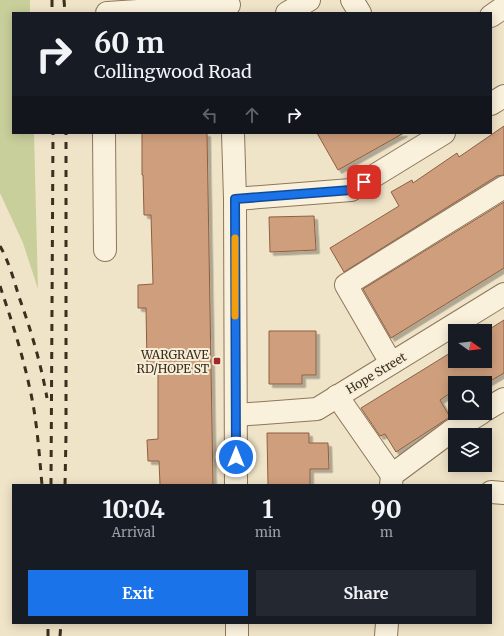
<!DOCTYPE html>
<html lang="en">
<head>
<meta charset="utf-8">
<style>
	:root { --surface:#171b24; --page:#242831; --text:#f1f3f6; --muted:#9ea1a6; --accent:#1a73e8 }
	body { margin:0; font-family:Merriweather,serif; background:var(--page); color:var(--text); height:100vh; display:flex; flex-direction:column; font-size:15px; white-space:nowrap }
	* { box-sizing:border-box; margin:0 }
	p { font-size:13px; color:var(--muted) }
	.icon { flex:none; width:22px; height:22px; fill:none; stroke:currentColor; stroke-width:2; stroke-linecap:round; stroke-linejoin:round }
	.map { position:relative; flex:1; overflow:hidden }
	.drawer { position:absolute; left:12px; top:484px; width:480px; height:140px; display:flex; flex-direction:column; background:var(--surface); border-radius:0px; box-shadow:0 2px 10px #0003 }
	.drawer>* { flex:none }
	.hud { position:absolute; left:12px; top:12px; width:480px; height:122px; border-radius:0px; box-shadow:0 2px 10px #0003; background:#171b24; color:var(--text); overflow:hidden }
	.needle { width:26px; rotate:104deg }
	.buttons { position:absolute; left:448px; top:324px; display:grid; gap:8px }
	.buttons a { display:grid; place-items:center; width:44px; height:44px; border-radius:0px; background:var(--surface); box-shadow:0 2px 10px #0003; font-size:20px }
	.pin { position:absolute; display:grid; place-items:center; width:34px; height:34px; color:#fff; margin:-17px; border-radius:8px; box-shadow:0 2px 6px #0006 }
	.me { position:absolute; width:44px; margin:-22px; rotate:0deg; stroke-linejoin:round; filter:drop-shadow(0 0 3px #0008) }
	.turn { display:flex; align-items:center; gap:14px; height:84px; padding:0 16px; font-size:18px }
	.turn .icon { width:52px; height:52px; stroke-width:2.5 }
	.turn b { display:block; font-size:28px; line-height:34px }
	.lanes { display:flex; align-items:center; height:38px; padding:0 16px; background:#0003; justify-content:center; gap:20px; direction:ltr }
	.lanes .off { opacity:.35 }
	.eta { display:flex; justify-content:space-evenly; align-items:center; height:68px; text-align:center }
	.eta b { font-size:24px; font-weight:700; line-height:28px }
	.cta { display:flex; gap:8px; margin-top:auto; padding:8px 16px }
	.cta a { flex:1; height:46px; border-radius:0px; background:var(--accent); color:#fff; font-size:16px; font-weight:700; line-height:46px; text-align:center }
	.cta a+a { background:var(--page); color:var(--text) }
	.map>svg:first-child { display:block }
</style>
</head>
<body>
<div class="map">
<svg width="504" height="636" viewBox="0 0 504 636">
	<defs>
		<filter id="shadow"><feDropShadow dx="3.5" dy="3.5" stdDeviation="0" flood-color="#0004"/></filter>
	</defs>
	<rect width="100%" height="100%" fill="#f0e4c8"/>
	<path fill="#c9cf9b" d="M 0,0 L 30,0 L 30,13 L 13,13 L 13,133 L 34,133 L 38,289 L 23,243 L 0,193 Z"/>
	<g fill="#cf9f7d" stroke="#8d5f41" filter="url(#shadow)">
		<path d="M 504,126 L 504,175 L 497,176 L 344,272 L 330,248 L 399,206 L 391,192 L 412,180 L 413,183 L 457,153 L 459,157 Z"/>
		<path d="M 142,133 L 207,133 L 213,485 L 160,485 L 159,461 L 148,461 L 147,440 L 158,439 L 158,364 L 147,364 L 146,308 L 138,308 L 138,285 L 153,284 L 151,215 L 144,215 L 143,175 L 142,175 Z"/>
		<path d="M 317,133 L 404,133 L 338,170 Z"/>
		<path d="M 504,202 L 504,268 L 391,338 L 363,289 Z"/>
		<path d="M 314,216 L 316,250 L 270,252 L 269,217 Z"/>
		<path d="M 504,320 L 504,373 L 487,383 L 455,383 L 455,390 L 440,400 L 450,417 L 396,452 L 385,434 L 380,436 L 361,408 L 455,350 L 455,361 L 485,361 L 485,332 Z"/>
		<path d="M 269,331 L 316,331 L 316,375 L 302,375 L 302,384 L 269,384 Z"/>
		<path d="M 267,433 L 309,433 L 309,443 L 328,443 L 329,469 L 310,469 L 310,485 L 268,485 Z"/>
	</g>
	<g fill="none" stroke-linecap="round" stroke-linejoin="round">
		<defs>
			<g id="minor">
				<path d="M 352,0 L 360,13"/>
				<path d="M 107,13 L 229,5"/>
				<path d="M 287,13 L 309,0"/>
				<path d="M 491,16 L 504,7"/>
				<path d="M 491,104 L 504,96"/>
				<path d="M 104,133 L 105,250"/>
				<path d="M 233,133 L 235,199 L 236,485"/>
				<path d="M 235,199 L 351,190 L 444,133"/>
				<path d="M 391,363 L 346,285 L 504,187"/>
				<path d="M 337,396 L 392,475"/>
				<path d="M 485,410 L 504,399"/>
				<path d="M 236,415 L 317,409 L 504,294"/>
				<path d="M 391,485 L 392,475 L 450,432 L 481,413"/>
				<path d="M 491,492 L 504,493"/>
				<path d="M 237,623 L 237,636"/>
				<path d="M 386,636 L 387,623"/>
			</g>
		</defs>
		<use href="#minor" stroke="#8d765c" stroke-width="24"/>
		<use href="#minor" stroke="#faf1dc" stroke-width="22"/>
		<g stroke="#3d2e20" stroke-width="3" stroke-dasharray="7 7" stroke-linecap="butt">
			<path d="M 52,0 L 52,13"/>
			<path d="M 64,0 L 65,13"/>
			<path d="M 0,246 C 9,262 14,280 19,297 C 31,330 41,364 47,398"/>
			<path d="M 0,286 C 11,319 22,352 29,385 C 37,418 39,452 42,485"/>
			<path d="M 51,485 L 53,133"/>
			<path d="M 65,485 L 66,435 L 66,133"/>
			<path d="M 48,636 L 48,623"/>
			<path d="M 60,636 L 61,623"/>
		</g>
	</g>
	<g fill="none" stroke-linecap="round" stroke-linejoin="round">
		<defs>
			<path id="route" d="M 236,457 L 235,199 L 351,190 L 364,182"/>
		</defs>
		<use href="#route" stroke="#114b97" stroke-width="10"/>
		<use href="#route" stroke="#1a73e8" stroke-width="7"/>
		<path stroke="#f59e0b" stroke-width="7" d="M 235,238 L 235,316"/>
	</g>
	<rect fill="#9e2a2b" stroke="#f7eed8" stroke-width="1.5" x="213" y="357" width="8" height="8" rx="2"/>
	<g text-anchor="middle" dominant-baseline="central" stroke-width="4" stroke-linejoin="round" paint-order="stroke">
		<g font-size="12" fill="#3d2e20" stroke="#f7eed8" text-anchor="end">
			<text x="209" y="354">WARGRAVE<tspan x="209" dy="14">RD/HOPE ST</tspan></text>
		</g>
		<g font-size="12" fill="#3d2e20" stroke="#f7eed8">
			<text transform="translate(376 373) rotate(-31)">Hope Street</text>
		</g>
	</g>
</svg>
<div class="buttons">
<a><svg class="needle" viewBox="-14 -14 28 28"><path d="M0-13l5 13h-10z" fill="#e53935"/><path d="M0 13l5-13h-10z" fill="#9ea1a6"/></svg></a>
<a><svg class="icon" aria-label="search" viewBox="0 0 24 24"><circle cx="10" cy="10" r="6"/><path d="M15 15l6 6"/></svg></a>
<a><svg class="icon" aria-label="layers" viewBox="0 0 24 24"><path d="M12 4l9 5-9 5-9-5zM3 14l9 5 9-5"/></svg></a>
</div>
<div class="pin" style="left:364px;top:182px;background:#d93025"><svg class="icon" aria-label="arrive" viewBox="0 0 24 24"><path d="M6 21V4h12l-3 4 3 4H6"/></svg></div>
<svg class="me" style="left:236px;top:457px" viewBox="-20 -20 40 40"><circle r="17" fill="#1a73e8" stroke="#fff" stroke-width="3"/><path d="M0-11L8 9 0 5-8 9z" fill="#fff"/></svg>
<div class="hud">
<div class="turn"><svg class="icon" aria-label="right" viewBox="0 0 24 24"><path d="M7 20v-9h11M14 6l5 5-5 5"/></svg><div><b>60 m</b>Collingwood Road</div></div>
<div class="lanes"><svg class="icon off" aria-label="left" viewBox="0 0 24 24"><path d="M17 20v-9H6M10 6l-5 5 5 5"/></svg><svg class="icon off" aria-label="ahead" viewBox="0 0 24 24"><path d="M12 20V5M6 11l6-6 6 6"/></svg><svg class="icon" aria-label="right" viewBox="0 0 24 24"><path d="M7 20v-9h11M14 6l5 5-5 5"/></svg></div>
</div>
<section class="drawer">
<div class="eta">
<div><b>10:04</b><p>Arrival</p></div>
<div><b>1</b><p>min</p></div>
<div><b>90</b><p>m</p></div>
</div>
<div class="cta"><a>Exit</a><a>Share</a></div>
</section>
</div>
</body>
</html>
